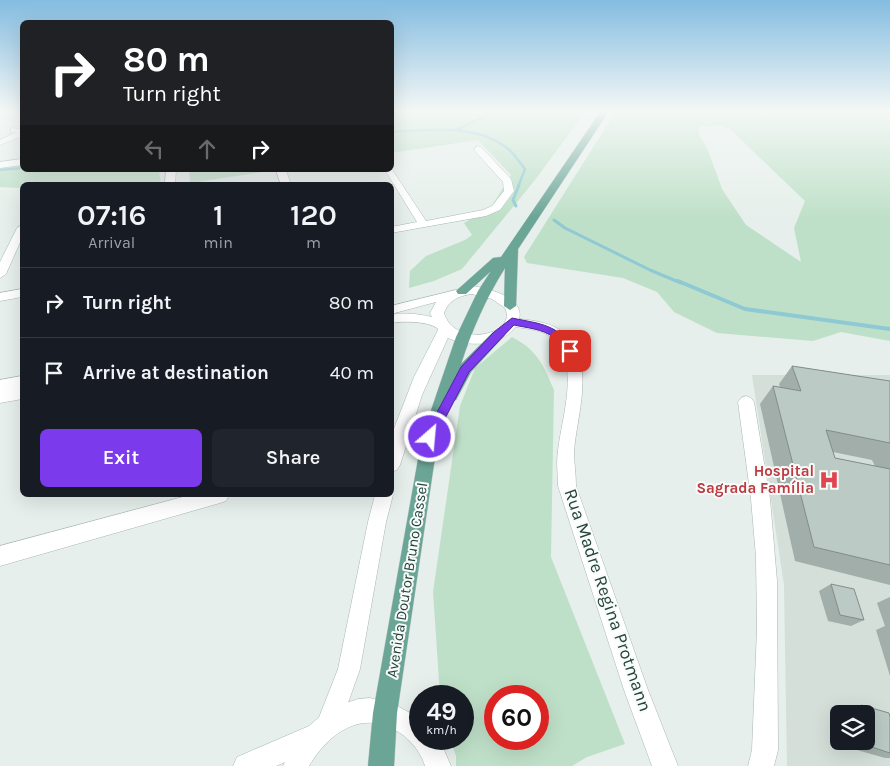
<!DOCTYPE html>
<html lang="en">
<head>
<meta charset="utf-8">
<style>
	:root { --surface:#171b24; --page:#20242c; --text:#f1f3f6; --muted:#9ea1a6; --line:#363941; --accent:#7c3aed }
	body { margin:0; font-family:Karla,sans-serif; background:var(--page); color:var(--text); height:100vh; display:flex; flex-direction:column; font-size:19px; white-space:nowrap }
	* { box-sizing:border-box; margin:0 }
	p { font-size:16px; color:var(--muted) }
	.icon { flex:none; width:28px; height:28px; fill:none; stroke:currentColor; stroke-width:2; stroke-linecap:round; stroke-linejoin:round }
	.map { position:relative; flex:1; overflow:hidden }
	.panel { position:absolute; left:20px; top:182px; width:374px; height:315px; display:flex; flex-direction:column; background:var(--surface); border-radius:8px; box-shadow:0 5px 20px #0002 }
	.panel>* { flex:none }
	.hud { position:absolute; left:20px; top:20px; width:374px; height:152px; border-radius:8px; box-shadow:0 5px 20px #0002; background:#202124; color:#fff; overflow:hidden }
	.tools { position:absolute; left:830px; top:705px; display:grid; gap:10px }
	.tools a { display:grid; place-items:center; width:45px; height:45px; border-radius:8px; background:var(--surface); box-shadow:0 5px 20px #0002; font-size:25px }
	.speed { position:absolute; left:409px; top:685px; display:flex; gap:10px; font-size:25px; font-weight:700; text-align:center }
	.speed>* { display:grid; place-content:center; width:65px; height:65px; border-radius:50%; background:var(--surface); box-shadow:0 5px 20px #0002; line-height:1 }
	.speed small { font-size:12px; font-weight:400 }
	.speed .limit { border:8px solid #d22; background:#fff; color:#111 }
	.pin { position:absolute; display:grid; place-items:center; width:42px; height:42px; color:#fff; margin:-21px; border-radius:10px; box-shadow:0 2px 8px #0006 }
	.me { position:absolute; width:55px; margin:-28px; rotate:27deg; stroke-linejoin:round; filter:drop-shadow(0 0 4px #0008) }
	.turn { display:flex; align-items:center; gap:18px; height:105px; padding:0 20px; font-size:22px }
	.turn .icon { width:65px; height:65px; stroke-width:2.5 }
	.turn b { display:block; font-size:35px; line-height:42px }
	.lanes { display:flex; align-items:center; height:48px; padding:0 20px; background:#0003; justify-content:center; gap:25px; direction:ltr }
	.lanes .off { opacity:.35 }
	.eta { display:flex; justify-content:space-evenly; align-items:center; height:85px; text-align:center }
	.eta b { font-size:30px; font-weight:600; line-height:35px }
	.cta { display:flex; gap:10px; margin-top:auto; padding:10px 20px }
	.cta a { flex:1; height:58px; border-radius:8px; background:var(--accent); color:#fff; font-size:20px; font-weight:600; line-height:58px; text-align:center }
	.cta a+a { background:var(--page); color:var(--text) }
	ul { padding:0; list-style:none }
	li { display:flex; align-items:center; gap:15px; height:70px; padding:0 20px; border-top:1px solid var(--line) }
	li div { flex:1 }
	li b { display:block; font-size:19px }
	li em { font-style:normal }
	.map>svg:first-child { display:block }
</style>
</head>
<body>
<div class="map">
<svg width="890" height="766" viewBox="0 0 890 766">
	<rect width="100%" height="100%" fill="#e6efeb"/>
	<path fill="#d4dfda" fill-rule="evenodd" d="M 752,375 L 890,375 L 890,766 L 787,766 L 784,585 ZM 839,714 L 866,714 L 866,741 L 839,741 Z"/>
	<g fill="#bfe0c8" fill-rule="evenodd">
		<path d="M 391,111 L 586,111 L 535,180 L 462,269 L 434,281 L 409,288 L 410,271 L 426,256 L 465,240 L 472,235 L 464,223 L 491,207 L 511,175 L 478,140 L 391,153 Z"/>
		<path d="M 616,111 L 890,111 L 890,341 L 841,332 L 813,341 L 717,333 L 674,312 L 657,292 L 623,278 L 527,263 L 524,257 ZM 720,126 L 730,129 L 805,201 L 794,228 L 801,262 L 746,225 L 722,189 L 708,150 L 698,132 L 699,127 Z"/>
		<path d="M 22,163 L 22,170 L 159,170 L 161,185 L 22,185 L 22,188 L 0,187 L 0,166 Z"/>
		<path d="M 189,170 L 275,170 L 190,183 Z"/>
		<path d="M 512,337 C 537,350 543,364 554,390 L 551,557 L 625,744 L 587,757 L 572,766 L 456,766 L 456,756 L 450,739 L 462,739 L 462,696 L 440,696 L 433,592 L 460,406 L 475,368 ZM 538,696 L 538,739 L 495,739 L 495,696 Z"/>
	</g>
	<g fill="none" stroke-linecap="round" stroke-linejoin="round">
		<g stroke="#8ec9d4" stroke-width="2.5">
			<path d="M 458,129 L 483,117 L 489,111"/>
			<path d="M 391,132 C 430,130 474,123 507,148 C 515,154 519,162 525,169 L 518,187"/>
			<path d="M 0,170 L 22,168"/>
		</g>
		<g stroke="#8ec9d4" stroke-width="3">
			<path d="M 516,206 L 513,200 L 519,185"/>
			<path d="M 554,220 L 565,228 L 650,270 L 681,283"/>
		</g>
		<path stroke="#8ec9d4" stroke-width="4" d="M 678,281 L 745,309 L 890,329"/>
		<defs>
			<g id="minor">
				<path d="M 11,128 L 22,129 L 22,133 L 11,132 Z"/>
				<path d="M 478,146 L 481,147 L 511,179 L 514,191 L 500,210 L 486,216 L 391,233 L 391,227 L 417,222 L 385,170 L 391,170 L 391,168 L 426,221 L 483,210 L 492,206 L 504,191 L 503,182 L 475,151 L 474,149 Z"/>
				<path d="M 22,159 L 22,165 L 0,168 L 0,162 Z"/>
				<path d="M 166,170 L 176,170 L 175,185 L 165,185 Z"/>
				<path d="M 276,170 L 286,170 L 291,185 L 281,185 Z"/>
				<path d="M 22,225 L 22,238 L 6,274 L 0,278 L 0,262 L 17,228 Z"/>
				<path d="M 22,289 L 22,297 L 0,301 L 0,293 Z"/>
				<path d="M 512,318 C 527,320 547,321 560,330 C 598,358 577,413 574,451 C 574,463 576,474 576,486 L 648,690 L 678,766 L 652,766 L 624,690 L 558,486 C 558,474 556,463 558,451 C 561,419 582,362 551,337 C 539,328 521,329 507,325 L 505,322 L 507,319 Z"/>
				<path d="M 445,324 L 450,326 L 452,329 L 422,395 L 400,465 L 397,470 L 391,472 L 393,431 L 414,377 L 440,326 Z"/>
				<path d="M 746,396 L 751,398 L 754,402 L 770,499 L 777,581 L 778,750 L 774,766 L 748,766 L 752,750 L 757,629 L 756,557 L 751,499 L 738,402 L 741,398 Z"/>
				<path d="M 391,491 L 393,495 L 386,522 L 360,669 L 337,734 L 328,737 L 319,734 L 316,725 L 338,669 L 368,522 L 375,495 L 391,495 Z"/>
				<path d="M 190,495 L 229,495 L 226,501 L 220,503 L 0,566 L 0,546 Z"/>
			</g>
			<g id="tertiary">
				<path d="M 472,286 C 488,288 531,299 517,324 C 505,346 470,348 448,338 C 443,335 441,331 437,328 C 427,321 402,321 391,323 L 391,315 C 405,312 418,314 432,317 L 430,313 L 436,302 L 391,314 L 391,306 ZM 472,294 L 492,299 L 505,308 C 518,335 455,349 444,313 C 449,300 458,296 472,294 Z"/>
				<path d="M 22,376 L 22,399 L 0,403 L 0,380 Z"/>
				<path d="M 370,698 L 395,705 L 420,718 L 420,739 L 439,739 L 451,766 L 425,766 C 421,753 413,743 403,735 C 365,707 330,731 309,766 L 283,766 L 285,762 L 276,766 L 233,766 L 237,757 L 309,726 L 324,713 L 337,706 L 358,699 Z"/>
			</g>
			<path id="secondary" d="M 19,131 L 22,131 L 22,136 L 0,145 L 0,140 Z"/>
			<path id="primary" d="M 601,111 L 609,111 L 518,249 L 516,306 L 510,310 L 504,306 L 505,268 C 486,298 472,330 461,364 L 493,332 L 503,332 L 505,335 L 471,372 L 456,400 L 450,401 L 438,437 L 397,713 L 394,766 L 368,766 L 373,713 L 422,437 L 456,337 L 478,291 L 491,271 L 466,294 L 458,294 L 456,291 L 493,258 L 501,257 Z"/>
		</defs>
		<use href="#minor" stroke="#a8b8b2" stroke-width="1"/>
		<use href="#tertiary" stroke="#a8b8b2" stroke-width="1"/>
		<use href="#secondary" stroke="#a4bbb3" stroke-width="1"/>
		<use href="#primary" stroke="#c2cac8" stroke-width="1"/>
		<use href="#minor" fill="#fff" fill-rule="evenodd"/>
		<use href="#tertiary" fill="#fff" fill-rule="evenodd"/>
		<use href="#secondary" fill="#fff" fill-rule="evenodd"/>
		<use href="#primary" fill="#6aa596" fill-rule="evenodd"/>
	</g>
	<g fill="#a1aea9" fill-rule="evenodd">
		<path d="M 792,366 L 890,381 L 890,585 L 795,561 L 760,404 L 773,386 L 780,387 L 779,384 ZM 833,452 L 872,460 L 875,466 L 835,458 Z"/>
		<path d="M 831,584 L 864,620 L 851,626 L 828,621 L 819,591 Z"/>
		<path d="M 890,597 L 890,676 L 876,630 L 885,626 L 877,603 Z"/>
		<path d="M 861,705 L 890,717 L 890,758 L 885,758 L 857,750 L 855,741 L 866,741 L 866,714 L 848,714 L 847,709 Z"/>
	</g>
	<g fill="#bbcac4" stroke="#838d89">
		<path d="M 792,366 L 890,381 L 890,443 L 826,430 L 835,458 L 890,469 L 890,565 L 814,547 L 773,386 L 801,391 Z"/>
		<path d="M 831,584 L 854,589 L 864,620 L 840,615 Z"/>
		<path d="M 861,705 L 889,713 L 890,717 L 890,753 L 872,747 L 866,726 L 866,714 L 863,714 Z"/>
	</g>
	<linearGradient id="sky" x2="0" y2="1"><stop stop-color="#84bce0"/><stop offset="0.51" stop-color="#f4f8f6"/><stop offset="1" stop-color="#f4f8f6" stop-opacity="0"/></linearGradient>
	<rect width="890" height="218" fill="url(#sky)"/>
	<path fill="#7c3aed" stroke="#51269a" d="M 512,318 C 541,324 558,324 575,351 L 570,355 C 562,352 560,343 553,337 C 543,329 527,328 514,325 L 469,372 L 434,440 L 426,440 L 424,437 L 461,367 L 494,332 Z"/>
	<defs>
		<symbol id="hospital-bare" viewBox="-9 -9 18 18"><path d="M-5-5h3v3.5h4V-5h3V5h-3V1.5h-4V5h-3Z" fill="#e0444e" stroke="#f7fbf9" stroke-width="2.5" paint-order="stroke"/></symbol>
	</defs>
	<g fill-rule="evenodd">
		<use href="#hospital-bare" x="815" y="466" width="28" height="28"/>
	</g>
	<g text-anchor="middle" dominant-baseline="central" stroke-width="4" stroke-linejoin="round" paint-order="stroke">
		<g font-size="15" font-weight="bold" fill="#be3a42" stroke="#f7fbf9" text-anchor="end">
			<text x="814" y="471">Hospital<tspan x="814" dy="17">Sagrada Família</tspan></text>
		</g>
		<g font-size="15" fill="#24423a" stroke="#f7fbf9">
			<text transform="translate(407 580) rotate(-81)">Avenida Doutor Bruno Cassel</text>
		</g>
		<g font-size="18" fill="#24423a" stroke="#f7fbf9">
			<text transform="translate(608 600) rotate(71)">Rua Madre Regina Protmann</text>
		</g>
	</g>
</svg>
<div class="tools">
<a><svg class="icon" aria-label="layers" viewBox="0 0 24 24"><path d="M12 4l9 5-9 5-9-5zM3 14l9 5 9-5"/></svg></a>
</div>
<div class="speed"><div>49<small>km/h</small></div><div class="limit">60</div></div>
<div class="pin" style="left:570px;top:351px;background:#d93025"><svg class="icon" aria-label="arrive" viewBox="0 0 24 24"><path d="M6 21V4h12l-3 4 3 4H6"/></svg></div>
<svg class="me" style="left:430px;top:437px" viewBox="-20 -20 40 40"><circle r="17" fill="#7c3aed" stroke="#fff" stroke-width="3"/><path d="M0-11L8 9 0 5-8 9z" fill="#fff"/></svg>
<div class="hud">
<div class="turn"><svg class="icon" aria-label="right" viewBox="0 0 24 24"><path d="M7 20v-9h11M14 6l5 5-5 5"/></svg><div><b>80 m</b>Turn right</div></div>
<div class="lanes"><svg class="icon off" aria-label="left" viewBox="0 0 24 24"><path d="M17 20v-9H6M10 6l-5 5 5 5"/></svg><svg class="icon off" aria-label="ahead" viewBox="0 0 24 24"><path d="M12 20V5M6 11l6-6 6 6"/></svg><svg class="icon" aria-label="right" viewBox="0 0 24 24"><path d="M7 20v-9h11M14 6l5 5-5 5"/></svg></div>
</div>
<section class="panel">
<div class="eta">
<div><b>07:16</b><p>Arrival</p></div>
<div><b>1</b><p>min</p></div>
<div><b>120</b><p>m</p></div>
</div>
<ul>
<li><svg class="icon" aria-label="right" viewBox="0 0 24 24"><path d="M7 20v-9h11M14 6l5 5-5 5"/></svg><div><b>Turn right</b></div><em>80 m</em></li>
<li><svg class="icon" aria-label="arrive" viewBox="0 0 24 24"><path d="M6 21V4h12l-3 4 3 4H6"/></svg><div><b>Arrive at destination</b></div><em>40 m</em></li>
</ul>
<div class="cta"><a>Exit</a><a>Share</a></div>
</section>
</div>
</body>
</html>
